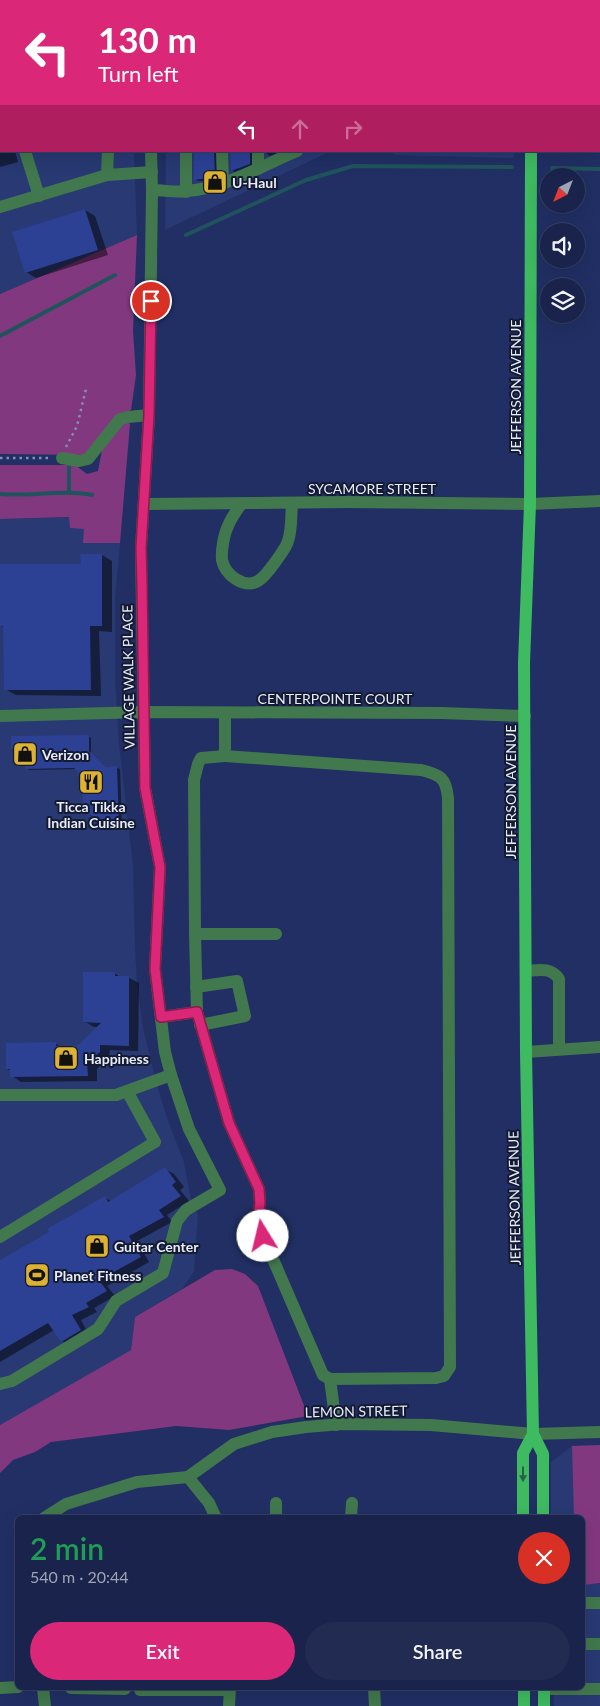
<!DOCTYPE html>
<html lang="en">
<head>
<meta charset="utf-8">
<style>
	:root { --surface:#19234b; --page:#222b52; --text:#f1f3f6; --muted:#9fa4b5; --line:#374063; --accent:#db2777 }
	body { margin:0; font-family:Lato,sans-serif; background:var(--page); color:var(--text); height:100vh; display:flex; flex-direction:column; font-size:19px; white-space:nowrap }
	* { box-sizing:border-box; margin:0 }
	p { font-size:16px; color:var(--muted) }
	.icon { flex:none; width:28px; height:28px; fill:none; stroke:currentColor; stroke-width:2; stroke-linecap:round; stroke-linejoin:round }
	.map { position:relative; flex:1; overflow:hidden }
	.details { position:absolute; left:15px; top:1515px; width:570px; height:175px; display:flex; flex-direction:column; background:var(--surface); border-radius:8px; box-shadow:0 5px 20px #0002,0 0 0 1px var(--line) }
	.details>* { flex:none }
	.banner { position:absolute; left:0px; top:0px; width:600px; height:152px; box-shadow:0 5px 20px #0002,0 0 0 1px var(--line); background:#db2777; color:#fff; overflow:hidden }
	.needle { width:32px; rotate:222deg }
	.tools { position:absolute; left:540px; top:168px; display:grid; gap:10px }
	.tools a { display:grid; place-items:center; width:45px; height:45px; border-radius:50%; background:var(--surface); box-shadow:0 5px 20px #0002,0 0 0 1px var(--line); font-size:25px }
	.pin { position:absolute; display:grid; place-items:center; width:42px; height:42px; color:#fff; margin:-21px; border:2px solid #fff; border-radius:50%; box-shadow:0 1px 5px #0007 }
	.me { position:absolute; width:55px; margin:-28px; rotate:351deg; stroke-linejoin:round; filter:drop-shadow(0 0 4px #0008) }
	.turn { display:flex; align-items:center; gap:18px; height:105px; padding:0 15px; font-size:22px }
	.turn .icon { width:65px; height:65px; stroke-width:2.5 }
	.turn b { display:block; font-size:35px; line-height:42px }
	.lanes { display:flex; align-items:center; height:48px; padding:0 15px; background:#0003; justify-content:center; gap:25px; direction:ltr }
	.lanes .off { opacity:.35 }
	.round { display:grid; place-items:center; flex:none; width:52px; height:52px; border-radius:26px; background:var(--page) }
	.head { display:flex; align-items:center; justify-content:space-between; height:85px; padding:0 15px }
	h1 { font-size:30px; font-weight:600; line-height:38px; color:#1e9e55 }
	.button { display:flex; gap:10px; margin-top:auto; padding:10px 15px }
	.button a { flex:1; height:58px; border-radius:30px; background:var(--accent); color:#fff; font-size:20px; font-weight:600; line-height:58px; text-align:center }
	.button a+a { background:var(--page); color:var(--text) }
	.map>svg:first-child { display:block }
</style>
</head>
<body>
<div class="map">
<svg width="600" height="1706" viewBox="0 0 600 1706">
	<rect width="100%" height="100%" fill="#212f64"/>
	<g fill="#283973">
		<rect x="159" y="0" width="355" height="1"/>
		<path d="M 0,33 L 1,33 L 1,151 L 134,151 L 137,235 L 0,294 Z"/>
		<path d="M 166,151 L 331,151 L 165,230 Z"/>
		<path d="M 387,151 L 515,151 L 513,158 L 396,155 Z"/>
		<path d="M 70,517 L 84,528 L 84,543 L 120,543 L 115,599 L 115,679 L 119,744 L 133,865 L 135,948 L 137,983 L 143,1028 L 156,1082 L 168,1121 L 184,1162 L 191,1200 L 198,1215 L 194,1271 L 183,1288 L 135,1317 L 131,1350 L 0,1425 L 0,519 Z"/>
		<path d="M 600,1445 L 600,1706 L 554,1706 L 554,1688 L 582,1688 L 582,1518 L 551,1517 L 551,1462 L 572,1446 Z"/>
	</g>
	<g fill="#82387f">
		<path d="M 137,235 L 133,331 L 136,375 L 131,410 L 115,417 L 84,455 L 0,454 L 0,294 Z"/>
		<path d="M 127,421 L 130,424 L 120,543 L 83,543 L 84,529 L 70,528 L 69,517 L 0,519 L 0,465 L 75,465 L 87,474 L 98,471 L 102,450 L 123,422 Z"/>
		<path d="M 232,1269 L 245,1274 L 258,1286 L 308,1416 L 229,1430 L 176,1426 L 51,1442 L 35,1452 L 13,1460 L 0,1473 L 0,1425 L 131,1350 L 135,1317 L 215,1270 Z"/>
		<path d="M 600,1445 L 600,1583 L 583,1585 L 582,1518 L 574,1517 L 572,1446 Z"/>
	</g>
	<g fill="#0007">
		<path d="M 349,0 L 375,0 L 376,1 L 349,1 Z"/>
		<rect x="599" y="87" width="1" height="40"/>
		<path d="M 0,127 L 1,151 L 15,151 L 18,162 L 0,167 Z"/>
		<path d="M 195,151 L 217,151 L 217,179 L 209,181 L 198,181 L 195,179 Z"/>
		<path d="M 231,151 L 253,151 L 252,165 L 235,172 L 233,171 Z"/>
		<path d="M 267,151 L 282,151 L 270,156 L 267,154 Z"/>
		<path d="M 85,210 L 95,216 L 108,255 L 36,278 L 26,272 Z"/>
		<path d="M 102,555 L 112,561 L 112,632 L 99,631 L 101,696 L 16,695 L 5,689 L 5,628 L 1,626 L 82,565 Z"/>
		<path d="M 88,736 L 91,738 L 91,754 L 107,768 L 117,768 L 120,769 L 122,827 L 103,828 L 100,826 L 100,824 L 93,822 L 91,816 L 88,814 L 88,808 L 84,806 L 98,791 L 77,769 L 29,770 L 26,768 L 26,766 L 17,764 L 15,750 L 12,749 Z"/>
		<path d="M 114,973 L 122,978 L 129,978 L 139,983 L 138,1051 L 110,1050 L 109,1057 L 97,1069 L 97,1081 L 21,1082 L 12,1076 L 12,1071 L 7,1069 L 55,1043 L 62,1048 L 78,1048 L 98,1027 L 94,1027 L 84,1021 Z"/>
		<path d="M 165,1169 L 174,1174 L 184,1187 L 180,1190 L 189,1201 L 167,1215 L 172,1222 L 137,1241 L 149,1262 L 107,1286 L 115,1296 L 94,1308 L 97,1312 L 81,1320 L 89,1335 L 70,1346 L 62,1341 L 54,1330 L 0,1362 L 0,1261 L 51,1232 L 105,1198 L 111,1201 Z"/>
	</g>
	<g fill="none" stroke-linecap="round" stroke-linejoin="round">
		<g stroke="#20545c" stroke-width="4">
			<path d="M 552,168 L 600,169"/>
			<path d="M 186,235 L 306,180 L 353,166 L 512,167"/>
			<path d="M 0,336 L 115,275"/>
			<path d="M 69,467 L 69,492"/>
			<path d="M 0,494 C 31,497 61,489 92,495"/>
		</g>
	</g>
	<g fill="#2c4094">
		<path d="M 194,151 L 214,151 L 215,177 L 194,180 Z"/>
		<path d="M 230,151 L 250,151 L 250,164 L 231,171 Z"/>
		<path d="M 85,209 L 98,250 L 25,273 L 12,232 Z"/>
		<path d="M 80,554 L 102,554 L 102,626 L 90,626 L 91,690 L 4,690 L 3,626 L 0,626 L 0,564 L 81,564 Z"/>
		<path d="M 89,735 L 89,751 L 106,767 L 117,766 L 119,826 L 99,827 L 99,823 L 91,823 L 91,815 L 87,815 L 87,807 L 83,807 L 82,790 L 95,789 L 74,768 L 25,769 L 25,765 L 15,765 L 15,749 L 11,749 L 11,736 Z"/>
		<path d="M 83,972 L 115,972 L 115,976 L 129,976 L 129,1046 L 100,1045 L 100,1052 L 87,1063 L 88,1076 L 10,1077 L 10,1069 L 6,1069 L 6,1043 L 56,1042 L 56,1046 L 77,1046 L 101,1023 L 83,1022 Z"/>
		<path d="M 165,1167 L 176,1182 L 172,1185 L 181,1196 L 159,1210 L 164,1217 L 129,1236 L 141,1257 L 99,1280 L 107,1291 L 86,1303 L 89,1307 L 72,1315 L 81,1330 L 61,1342 L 48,1323 L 0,1351 L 0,1260 L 49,1232 L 47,1229 L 105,1196 L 108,1202 Z"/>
	</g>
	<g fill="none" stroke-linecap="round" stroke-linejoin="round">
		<g stroke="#848eaf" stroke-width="2.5" stroke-dasharray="2.5 4" stroke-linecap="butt">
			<path d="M 66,447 L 77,426 L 86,389"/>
			<path d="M 0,458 L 51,458"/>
		</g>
		<g stroke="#42784d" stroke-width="12">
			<path d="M 137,0 L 138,1"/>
			<path d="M 184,0 L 184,1"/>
			<path d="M 221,0 L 221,1"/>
			<path d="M 257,0 L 257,1"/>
			<path d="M 292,0 L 292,1"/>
			<path d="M 325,1 L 325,0"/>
			<path d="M 0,78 L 1,82"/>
			<path d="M 25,151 L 39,196"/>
			<path d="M 108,151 L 107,175 L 152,172"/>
			<path d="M 186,151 L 186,192"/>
			<path d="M 222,151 L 223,183"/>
			<path d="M 258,151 L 258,169"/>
			<path d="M 152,190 C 164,190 176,193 187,191 C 226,188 261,166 297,151"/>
			<path d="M 0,207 L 107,175"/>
			<path d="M 62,458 L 79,461 L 88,459 L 120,419 L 128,417 L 149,415"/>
			<path d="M 242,503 C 237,510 231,518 228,526 C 224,534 221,551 222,560 C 225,575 244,589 258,581 C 265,577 271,568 276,561 C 280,555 286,548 288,541 C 292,530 291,515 292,503"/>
			<path d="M 144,504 L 347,502 L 530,504 L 600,501"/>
			<path d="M 225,713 L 225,756 L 201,758 L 198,764 L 194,780 L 195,934 L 276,934"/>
			<path d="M 0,716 L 144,712 L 442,713 L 525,716"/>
			<path d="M 195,934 L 197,1012 L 229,1123 L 259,1189 L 260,1203 L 258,1219 L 263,1236 L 323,1375 L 330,1379 L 436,1378 L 444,1376 L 450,1367 L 448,798 C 446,777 440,775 421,770 L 225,756"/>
			<path d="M 526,971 C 539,970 551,967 559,979 L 559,1049"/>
			<path d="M 196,987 L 237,981 L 245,1016 L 200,1025"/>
			<path d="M 161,1017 L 197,1012"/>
			<path d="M 526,1052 L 600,1047"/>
			<path d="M 0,1095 L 116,1095 L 171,1075"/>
			<path d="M 0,1237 L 155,1142 L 127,1091"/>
			<path d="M 330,1379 L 336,1425"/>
			<path d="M 0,1384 L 12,1381 L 98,1329 L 116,1301 L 163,1273 L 177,1221 L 186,1210 L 220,1190 L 189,1129 L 171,1075 L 165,1052 L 155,969 L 160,867 L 145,788 L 141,548 L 149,415 L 152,190 L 151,151"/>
			<path d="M 188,1477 L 209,1503 L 216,1518"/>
			<path d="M 44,1518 L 66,1504 L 137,1482 L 188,1477 L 234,1444 L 272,1432 L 306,1427 L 341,1424 L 431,1425 L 533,1434 L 600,1432"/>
			<path d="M 276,1518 L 276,1503"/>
			<path d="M 351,1518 L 352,1503"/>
			<path d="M 582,1603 L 600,1603"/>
			<path d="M 582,1644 L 600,1644"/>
			<path d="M 0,1688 L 18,1687"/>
			<path d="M 43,1688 L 45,1706"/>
			<path d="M 71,1688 L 125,1689"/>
			<path d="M 374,1688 L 375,1706"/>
			<path d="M 544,1689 L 600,1689"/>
			<path d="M 140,1690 L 230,1690"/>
			<path d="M 229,1706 L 230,1688"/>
		</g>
		<g stroke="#3eba60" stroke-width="12">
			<path d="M 532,0 L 532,1"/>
			<path d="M 531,151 L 530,504 L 524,663 L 526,1052 L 533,1434 L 543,1454 L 543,1518"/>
			<path d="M 523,1518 L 523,1453 L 533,1434"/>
			<path d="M 544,1688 L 544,1706"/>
			<path d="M 524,1706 L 524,1688"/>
		</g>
	</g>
	<defs><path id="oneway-solid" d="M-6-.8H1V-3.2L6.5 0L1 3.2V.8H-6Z" transform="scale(1.25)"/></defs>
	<use fill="#266247" href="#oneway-solid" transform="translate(523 1474) rotate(90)"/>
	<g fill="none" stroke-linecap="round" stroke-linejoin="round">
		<defs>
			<path id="route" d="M 151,301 L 149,415 L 141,548 L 142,584 L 145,788 L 160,867 L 155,969 L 161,1017 L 197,1012 L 229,1123 L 259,1189 L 260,1203 L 258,1219 L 263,1236"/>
		</defs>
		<use href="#route" stroke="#8e194d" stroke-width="12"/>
		<use href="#route" stroke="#db2777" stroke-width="9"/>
	</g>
	<defs>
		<symbol id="shop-square" viewBox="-11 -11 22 22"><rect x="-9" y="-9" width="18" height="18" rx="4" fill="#ddb233" stroke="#131a32"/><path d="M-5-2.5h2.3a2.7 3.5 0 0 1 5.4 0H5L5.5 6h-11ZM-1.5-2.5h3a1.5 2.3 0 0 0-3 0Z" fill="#111"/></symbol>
		<symbol id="restaurant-square" viewBox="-11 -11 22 22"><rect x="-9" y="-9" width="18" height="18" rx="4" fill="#ddb233" stroke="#131a32"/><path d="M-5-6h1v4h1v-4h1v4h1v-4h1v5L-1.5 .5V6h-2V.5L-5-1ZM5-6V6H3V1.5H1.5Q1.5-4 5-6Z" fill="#111"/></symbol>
		<symbol id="stadium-square" viewBox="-11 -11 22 22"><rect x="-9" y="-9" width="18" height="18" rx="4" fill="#ddb233" stroke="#131a32"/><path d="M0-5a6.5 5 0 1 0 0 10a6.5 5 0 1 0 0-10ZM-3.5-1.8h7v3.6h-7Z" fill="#111"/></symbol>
	</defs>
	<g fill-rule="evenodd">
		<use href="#shop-square" x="201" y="168" width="28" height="28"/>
		<use href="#shop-square" x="11" y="740" width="28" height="28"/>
		<use href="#restaurant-square" x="77" y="768" width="28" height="28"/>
		<use href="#shop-square" x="52" y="1044" width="28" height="28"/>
		<use href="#shop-square" x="83" y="1232" width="28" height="28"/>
		<use href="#stadium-square" x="23" y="1261" width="28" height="28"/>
	</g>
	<g text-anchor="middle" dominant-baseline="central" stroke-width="4" stroke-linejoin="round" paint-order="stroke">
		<g font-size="14" font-weight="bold" fill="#e7ecf9" stroke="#131a32" text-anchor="start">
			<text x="232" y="182">U-Haul</text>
			<text x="42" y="754">Verizon</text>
			<text x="91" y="806" text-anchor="middle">Ticca Tikka<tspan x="91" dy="16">Indian Cuisine</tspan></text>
			<text x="84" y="1058">Happiness</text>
			<text x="114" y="1246">Guitar Center</text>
			<text x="54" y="1275">Planet Fitness</text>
		</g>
		<g font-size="14" fill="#e7ecf9" stroke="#131a32">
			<text transform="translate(515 387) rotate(-90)">JEFFERSON AVENUE</text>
			<text x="372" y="488">SYCAMORE STREET</text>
			<text transform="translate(128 677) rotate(-91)">VILLAGE WALK PLACE</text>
			<text x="335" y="698">CENTERPOINTE COURT</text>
			<text transform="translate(510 792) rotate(-90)">JEFFERSON AVENUE</text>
			<text transform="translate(514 1198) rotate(-91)">JEFFERSON AVENUE</text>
			<text transform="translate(356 1411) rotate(-1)">LEMON STREET</text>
		</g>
	</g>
</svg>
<div class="tools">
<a><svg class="needle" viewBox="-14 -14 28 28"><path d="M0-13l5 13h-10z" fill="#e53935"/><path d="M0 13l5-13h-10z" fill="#9fa4b5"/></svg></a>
<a><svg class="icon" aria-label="sound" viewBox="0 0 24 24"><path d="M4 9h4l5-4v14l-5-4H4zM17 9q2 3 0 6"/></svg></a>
<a><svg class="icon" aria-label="layers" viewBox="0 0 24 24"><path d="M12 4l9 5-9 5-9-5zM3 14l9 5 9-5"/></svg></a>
</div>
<div class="pin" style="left:151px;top:301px;background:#d93025"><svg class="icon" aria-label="arrive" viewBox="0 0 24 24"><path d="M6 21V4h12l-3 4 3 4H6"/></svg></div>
<svg class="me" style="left:263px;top:1236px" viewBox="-20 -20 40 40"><circle r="19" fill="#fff"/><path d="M0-13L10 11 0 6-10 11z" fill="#db2777"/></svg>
<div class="banner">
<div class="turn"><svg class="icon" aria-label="left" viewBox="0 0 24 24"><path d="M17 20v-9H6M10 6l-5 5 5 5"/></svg><div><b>130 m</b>Turn left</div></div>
<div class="lanes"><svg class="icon" aria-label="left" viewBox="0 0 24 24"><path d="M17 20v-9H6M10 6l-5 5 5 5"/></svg><svg class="icon off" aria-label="ahead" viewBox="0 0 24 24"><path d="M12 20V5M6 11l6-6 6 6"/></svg><svg class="icon off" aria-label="right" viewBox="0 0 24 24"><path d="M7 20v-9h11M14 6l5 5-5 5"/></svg></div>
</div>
<section class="details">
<div class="head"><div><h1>2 min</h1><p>540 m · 20:44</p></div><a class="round" style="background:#d93025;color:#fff"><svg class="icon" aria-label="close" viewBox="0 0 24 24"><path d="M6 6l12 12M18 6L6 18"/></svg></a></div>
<div class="button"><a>Exit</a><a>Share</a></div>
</section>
</div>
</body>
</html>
